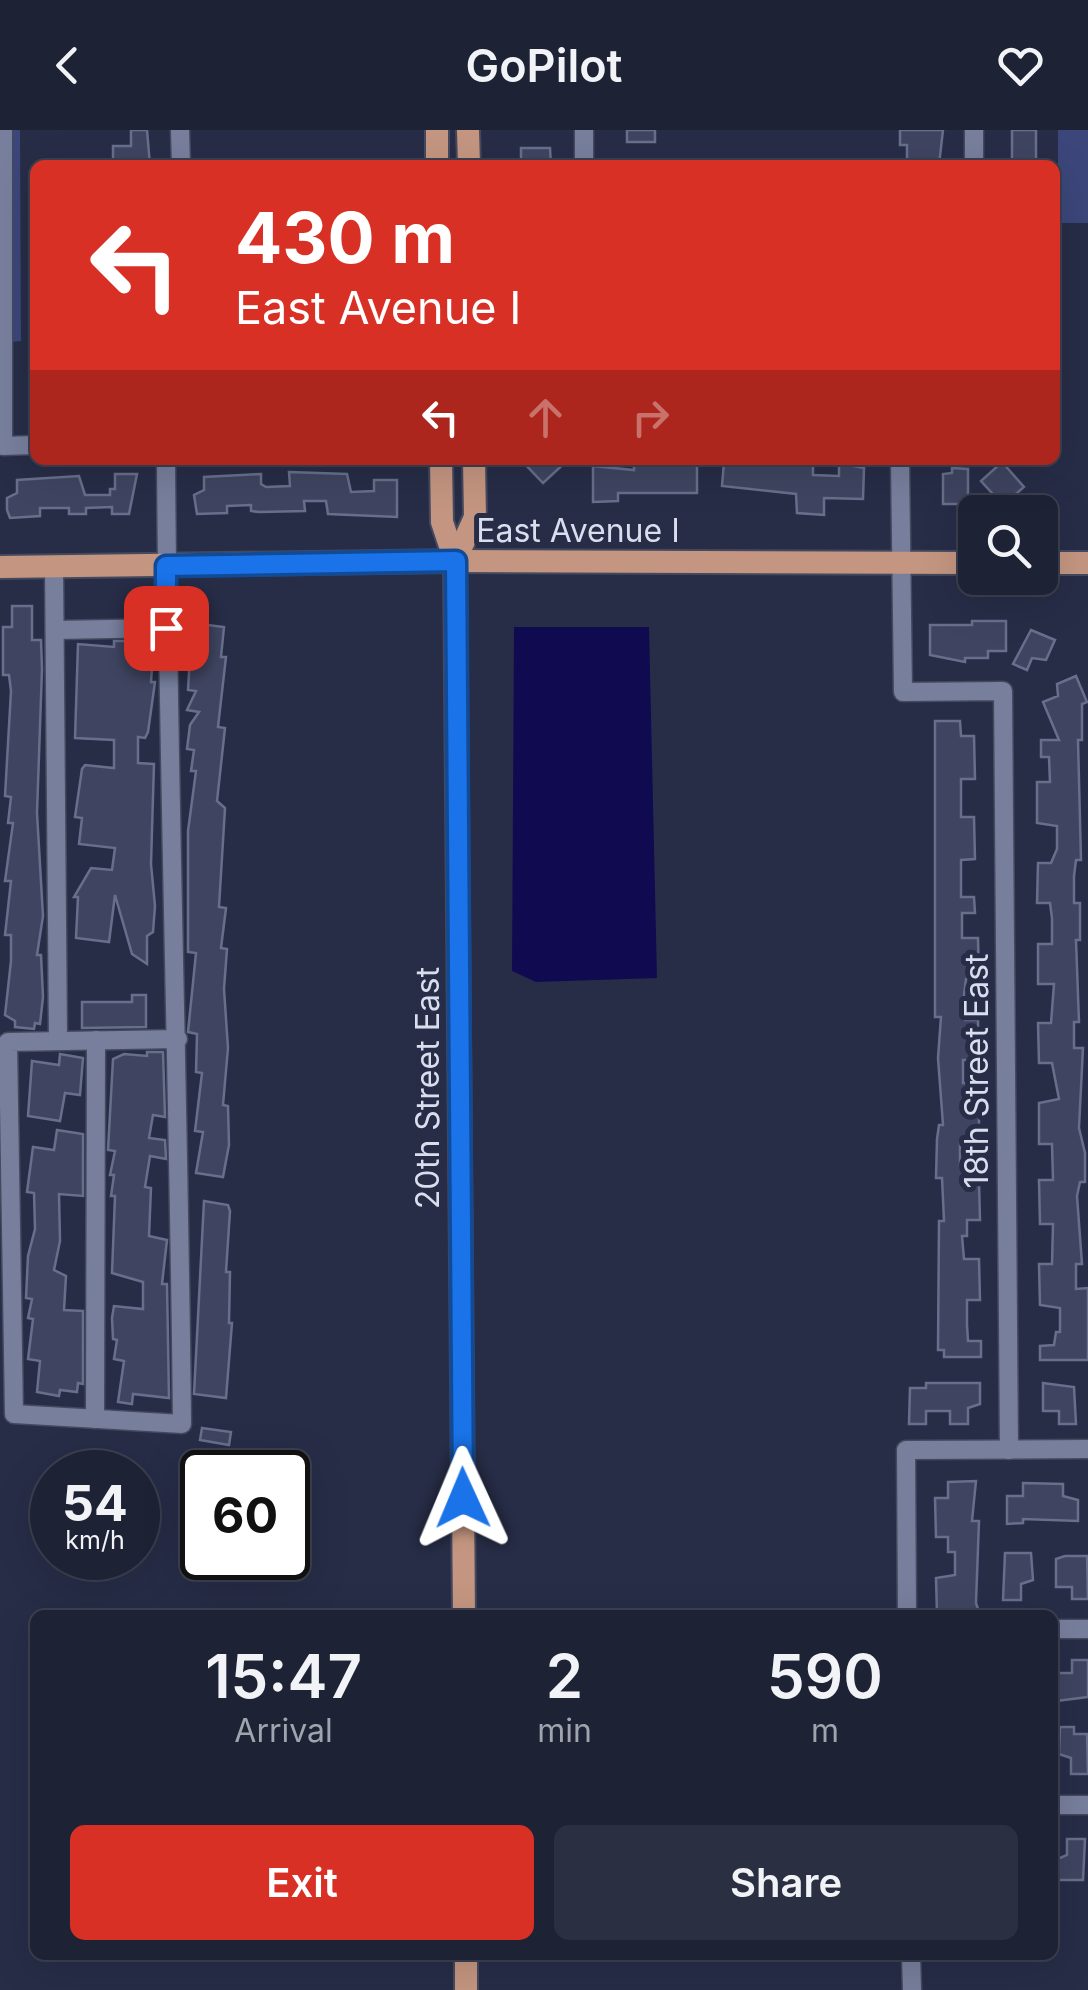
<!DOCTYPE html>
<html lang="en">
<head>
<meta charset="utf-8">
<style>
	:root { --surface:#1d2235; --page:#2a2f41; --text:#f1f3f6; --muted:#a0a4ad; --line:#3b3f50; --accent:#d93025 }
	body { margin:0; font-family:Inter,sans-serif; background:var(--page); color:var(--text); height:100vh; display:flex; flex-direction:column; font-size:38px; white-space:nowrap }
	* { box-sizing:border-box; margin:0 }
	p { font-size:32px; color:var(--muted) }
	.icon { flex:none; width:55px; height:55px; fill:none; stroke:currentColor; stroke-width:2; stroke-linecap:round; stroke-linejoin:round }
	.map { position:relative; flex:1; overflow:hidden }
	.panel { position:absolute; left:30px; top:1480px; width:1028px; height:350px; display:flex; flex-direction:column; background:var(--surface); border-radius:15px; box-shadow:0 10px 40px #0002,0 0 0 2px var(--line) }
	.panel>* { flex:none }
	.top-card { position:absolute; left:30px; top:30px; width:1030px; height:305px; border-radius:15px; box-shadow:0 10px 40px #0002,0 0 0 2px var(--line); background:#d93025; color:#fff; overflow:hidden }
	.buttons { position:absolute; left:958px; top:365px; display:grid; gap:20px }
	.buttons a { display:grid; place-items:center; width:100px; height:100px; border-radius:15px; background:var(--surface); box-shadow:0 10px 40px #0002,0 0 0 2px var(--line); font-size:50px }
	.speed { position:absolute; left:30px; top:1320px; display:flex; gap:20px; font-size:50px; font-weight:700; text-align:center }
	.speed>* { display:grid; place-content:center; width:130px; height:130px; border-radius:50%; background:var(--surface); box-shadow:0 10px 40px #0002,0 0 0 2px var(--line); line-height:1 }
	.speed small { font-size:25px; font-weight:400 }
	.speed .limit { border:5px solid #111; border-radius:15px; background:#fff; color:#111 }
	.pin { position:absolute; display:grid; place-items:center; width:85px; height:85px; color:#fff; margin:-42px; border-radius:20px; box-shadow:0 5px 15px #0006 }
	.me { position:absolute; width:110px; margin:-55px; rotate:359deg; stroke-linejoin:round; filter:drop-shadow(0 0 8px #0008) }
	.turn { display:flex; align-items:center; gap:35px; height:210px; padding:0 40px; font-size:45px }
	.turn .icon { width:130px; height:130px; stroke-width:2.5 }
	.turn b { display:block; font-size:70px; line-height:85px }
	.lanes { display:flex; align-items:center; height:95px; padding:0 40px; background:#0003; justify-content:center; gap:50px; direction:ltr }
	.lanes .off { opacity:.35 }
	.eta { display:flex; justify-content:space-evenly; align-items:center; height:170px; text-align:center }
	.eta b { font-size:60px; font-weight:600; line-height:70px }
	.button { display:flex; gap:20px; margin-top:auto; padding:20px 40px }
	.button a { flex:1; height:115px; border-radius:15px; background:var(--accent); color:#fff; font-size:40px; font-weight:600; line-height:115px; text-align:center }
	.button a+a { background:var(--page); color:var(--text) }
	header { display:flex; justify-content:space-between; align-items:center; height:130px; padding:0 40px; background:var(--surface); font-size:45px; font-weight:600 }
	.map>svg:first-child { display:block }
</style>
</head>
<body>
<header><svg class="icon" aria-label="back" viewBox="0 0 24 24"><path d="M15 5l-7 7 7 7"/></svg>GoPilot<svg class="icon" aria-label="heart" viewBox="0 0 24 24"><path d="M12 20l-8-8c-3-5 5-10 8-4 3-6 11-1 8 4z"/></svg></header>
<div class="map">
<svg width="1088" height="1860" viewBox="0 0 1088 1860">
	<rect width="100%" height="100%" fill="#272d47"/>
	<g fill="#3c467a">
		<path d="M 0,0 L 20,0 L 21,211 L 0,213 Z"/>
		<rect x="1058" y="0" width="30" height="93"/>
	</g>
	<path fill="#100b51" d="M 514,497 L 649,497 L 657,848 L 536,852 L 512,841 Z"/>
	<g fill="#3f4561" stroke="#676f8c" stroke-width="2.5">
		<path d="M 131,0 L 147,0 L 150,35 L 113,35 L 113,16 L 131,16 Z"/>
		<rect x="627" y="0" width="28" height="12"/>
		<path d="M 900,0 L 943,0 L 939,35 L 907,35 L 907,15 L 900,15 Z"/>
		<rect x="1012" y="0" width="24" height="35"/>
		<path d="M 521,18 L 550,18 L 551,35 L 521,35 Z"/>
		<path d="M 521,330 L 568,330 L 543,353 Z"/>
		<path d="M 642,330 L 692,332 L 697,336 L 697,363 L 618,363 L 618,371 L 593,372 L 593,336 L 634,340 L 634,334 Z"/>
		<path d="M 813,331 L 813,345 L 839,346 L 839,333 L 864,338 L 863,369 L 824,368 L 824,385 L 797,383 L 796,364 L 722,356 L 724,332 Z"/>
		<path d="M 1002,332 L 1024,357 L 1003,375 L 981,351 Z"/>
		<path d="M 952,338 L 968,339 L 968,374 L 943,374 L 943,344 L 952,343 Z"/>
		<path d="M 289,342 L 347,344 L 351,362 L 374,361 L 374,350 L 397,350 L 397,387 L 328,384 L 326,371 L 304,371 L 305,381 L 259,382 L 251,381 L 251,375 L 227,376 L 227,383 L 197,384 L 194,365 L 204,360 L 204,347 L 261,344 L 261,354 L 266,357 L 290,356 Z"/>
		<path d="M 115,344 L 137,344 L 129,384 L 112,384 L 112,377 L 86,378 L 86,384 L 69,384 L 69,378 L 40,378 L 40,386 L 10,388 L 7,380 L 7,368 L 17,363 L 17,350 L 79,346 L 85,365 L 110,365 L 110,359 L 115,359 Z"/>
		<path d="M 12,476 L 32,476 L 32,510 L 41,510 L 42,539 L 37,683 L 43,786 L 37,825 L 41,825 L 43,867 L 40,894 L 35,893 L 34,899 L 15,897 L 15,891 L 5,885 L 11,831 L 11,805 L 5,805 L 11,751 L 5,751 L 13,693 L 8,693 L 11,667 L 5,666 L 11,561 L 9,545 L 3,545 L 3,497 L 12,497 Z"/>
		<path d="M 972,491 L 1006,491 L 1006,521 L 988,521 L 988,528 L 965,528 L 965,532 L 930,525 L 930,495 L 972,495 Z"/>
		<path d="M 192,493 L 224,497 L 221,527 L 226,527 L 218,597 L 225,598 L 217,671 L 225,678 L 219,777 L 226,778 L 221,818 L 227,819 L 224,859 L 228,918 L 223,975 L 228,976 L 229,1015 L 223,1047 L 196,1043 L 203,1002 L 195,1001 L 202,943 L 196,942 L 197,904 L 188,902 L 196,823 L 188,822 L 188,701 L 196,641 L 191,641 L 194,620 L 187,619 L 190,595 L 199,582 L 187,580 L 196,561 L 188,560 Z"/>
		<path d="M 1031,500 L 1055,510 L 1046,530 L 1032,528 L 1027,540 L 1013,534 Z"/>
		<path d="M 114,511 L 154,511 L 151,552 L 155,552 L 148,602 L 145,608 L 138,607 L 138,633 L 154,634 L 151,734 L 155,776 L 153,802 L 147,806 L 147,834 L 132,824 L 115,765 L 109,812 L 76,808 L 78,767 L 74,767 L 91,738 L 112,740 L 115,718 L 79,714 L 82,688 L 75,687 L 82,639 L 85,635 L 114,638 L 114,610 L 75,608 L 78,514 L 114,517 Z"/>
		<path d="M 1076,546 L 1087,572 L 1082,574 L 1082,610 L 1078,610 L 1081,730 L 1076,730 L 1074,746 L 1074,773 L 1080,773 L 1080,810 L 1076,810 L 1079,892 L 1074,892 L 1074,918 L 1083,918 L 1079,998 L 1085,1023 L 1085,1052 L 1080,1052 L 1077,1066 L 1082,1134 L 1076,1134 L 1076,1159 L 1088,1158 L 1088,1230 L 1040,1230 L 1040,1216 L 1054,1215 L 1056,1202 L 1060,1202 L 1060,1178 L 1040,1175 L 1039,1134 L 1052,1134 L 1053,1094 L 1040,1094 L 1039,1050 L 1053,1050 L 1052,1014 L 1039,1014 L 1039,973 L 1059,969 L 1052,933 L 1039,933 L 1038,893 L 1051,893 L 1054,854 L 1038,854 L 1038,814 L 1052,814 L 1052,788 L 1050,773 L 1037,773 L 1038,733 L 1051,733 L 1057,719 L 1057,696 L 1037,693 L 1037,652 L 1050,652 L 1049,627 L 1041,627 L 1041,610 L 1059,610 L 1043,572 L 1058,566 L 1057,554 Z"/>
		<path d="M 935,591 L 960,591 L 961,606 L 974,606 L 975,649 L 961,649 L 961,687 L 974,687 L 975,729 L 961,730 L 961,767 L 974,767 L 975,783 L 962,783 L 962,808 L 978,808 L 979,849 L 966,849 L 964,865 L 965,890 L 978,890 L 979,930 L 963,930 L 963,953 L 966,953 L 967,969 L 979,969 L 979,1011 L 960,1014 L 960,1036 L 966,1050 L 979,1051 L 980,1090 L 967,1090 L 967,1106 L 962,1106 L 964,1129 L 979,1129 L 980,1170 L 967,1170 L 967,1195 L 968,1211 L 981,1211 L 981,1227 L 944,1227 L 944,1220 L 938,1220 L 939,1091 L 944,1091 L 942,1048 L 936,1048 L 937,1009 L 939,995 L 943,995 L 938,928 L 941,887 L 935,887 Z"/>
		<path d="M 132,865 L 146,865 L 146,897 L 82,898 L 82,872 L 132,872 Z"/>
		<path d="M 147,922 L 163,922 L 165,987 L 153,985 L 149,1008 L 165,1010 L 166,1029 L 150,1026 L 145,1057 L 151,1058 L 149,1106 L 167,1110 L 162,1154 L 167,1154 L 169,1268 L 133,1264 L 132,1274 L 118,1272 L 124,1231 L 114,1229 L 117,1210 L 113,1209 L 112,1188 L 114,1176 L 143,1179 L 143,1152 L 112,1143 L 115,1066 L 111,1066 L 114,1045 L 110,1045 L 115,1021 L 108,1020 L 113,929 L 124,924 L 147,926 Z"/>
		<path d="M 60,924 L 83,928 L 80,965 L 65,963 L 60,991 L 28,986 L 32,931 L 59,935 Z"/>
		<path d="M 57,1000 L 83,1004 L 83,1066 L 59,1064 L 60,1111 L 54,1140 L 66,1146 L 64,1180 L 83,1181 L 83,1254 L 78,1253 L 77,1262 L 60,1260 L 59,1266 L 37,1262 L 40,1231 L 28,1229 L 33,1189 L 28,1188 L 32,1169 L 26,1168 L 28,1126 L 35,1099 L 34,1063 L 27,1062 L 33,1017 L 54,1020 Z"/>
		<path d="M 204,1071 L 228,1075 L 230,1081 L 226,1142 L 230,1142 L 229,1193 L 232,1193 L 226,1268 L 194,1264 Z"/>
		<path d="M 926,1253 L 980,1253 L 980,1274 L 968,1278 L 968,1294 L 950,1294 L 950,1281 L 926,1281 L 926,1294 L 909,1294 L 910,1258 L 926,1258 Z"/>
		<path d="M 1043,1253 L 1074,1257 L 1076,1294 L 1059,1294 L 1059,1281 L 1043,1281 Z"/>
		<path d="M 202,1298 L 231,1302 L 229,1315 L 200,1310 Z"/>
		<path d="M 976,1351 L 972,1391 L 979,1391 L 976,1473 L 980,1485 L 937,1485 L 936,1448 L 955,1445 L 955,1422 L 948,1422 L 948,1407 L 936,1407 L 935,1368 L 948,1368 L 948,1352 Z"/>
		<path d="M 1023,1353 L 1063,1354 L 1063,1366 L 1078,1370 L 1078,1391 L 1023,1389 L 1023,1393 L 1007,1394 L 1007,1366 L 1023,1366 Z"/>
		<path d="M 1005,1423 L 1031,1423 L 1033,1450 L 1021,1454 L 1021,1470 L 1003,1470 Z"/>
		<path d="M 1065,1426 L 1087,1426 L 1088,1469 L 1072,1469 L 1072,1457 L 1056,1457 L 1056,1429 Z"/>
		<path d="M 1072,1530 L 1088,1530 L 1088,1567 L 1056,1571 L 1056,1543 L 1072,1543 Z"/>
		<path d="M 1060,1597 L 1074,1597 L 1074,1604 L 1087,1604 L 1088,1644 L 1071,1644 L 1071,1628 L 1059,1624 Z"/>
		<path d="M 1067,1709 L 1085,1709 L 1083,1750 L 1055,1750 L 1055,1730 L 1067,1725 Z"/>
	</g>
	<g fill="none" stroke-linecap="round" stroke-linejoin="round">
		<defs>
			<g id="minor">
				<path d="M 3,0 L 3,316 L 35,315"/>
				<path d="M 180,0 L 181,35"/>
				<path d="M 584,0 L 584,35"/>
				<path d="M 974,0 L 974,35"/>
				<path d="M 166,330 C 168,651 179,972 182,1294 L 14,1284 L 8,912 L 178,909"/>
				<path d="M 900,330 L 903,562 L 1003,561 L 1009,1320"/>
				<path d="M 54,436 L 58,910"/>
				<path d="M 55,500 L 166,498"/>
				<path d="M 95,1289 L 96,910"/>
				<path d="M 907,1485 L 906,1320 L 1088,1319"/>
				<path d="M 1052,1499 L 1088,1499"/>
				<path d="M 1052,1675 L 1088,1675"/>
				<path d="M 911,1825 L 912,1860"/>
			</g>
			<g id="major">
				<path d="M 437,0 L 437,35"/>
				<path d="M 468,0 L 469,35"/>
				<path d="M 441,330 L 442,392 L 455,431 L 464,1485"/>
				<path d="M 455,431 L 475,387 L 474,330"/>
				<path d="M 1040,433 L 1088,433"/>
				<path d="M 0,437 L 455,431 L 975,433"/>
				<path d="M 466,1825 L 466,1860"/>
			</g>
		</defs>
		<use href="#minor" stroke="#44495e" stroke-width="21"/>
		<use href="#major" stroke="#44495e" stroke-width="26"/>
		<use href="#minor" stroke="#777f9d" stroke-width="18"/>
		<use href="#major" stroke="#c49681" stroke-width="22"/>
	</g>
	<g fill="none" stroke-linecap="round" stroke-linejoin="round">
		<defs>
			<path id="route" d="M 166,498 L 166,436 L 456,431 L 463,1368"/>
		</defs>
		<use href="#route" stroke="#114b97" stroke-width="25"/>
		<use href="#route" stroke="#1a73e8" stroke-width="18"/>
	</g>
	<g text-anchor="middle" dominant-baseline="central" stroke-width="10" stroke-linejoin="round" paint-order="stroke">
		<g font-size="32" fill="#d9deee" stroke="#272d47">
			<text x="578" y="400">East Avenue I</text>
			<text transform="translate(976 941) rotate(-90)">18th Street East</text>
			<text transform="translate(427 958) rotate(-90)">20th Street East</text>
		</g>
	</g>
</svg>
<div class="buttons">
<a><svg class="icon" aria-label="search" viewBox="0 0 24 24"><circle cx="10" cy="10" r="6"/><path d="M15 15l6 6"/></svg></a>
</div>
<div class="speed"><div>54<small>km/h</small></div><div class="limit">60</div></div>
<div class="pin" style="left:166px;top:498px;background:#d93025"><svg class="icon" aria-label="arrive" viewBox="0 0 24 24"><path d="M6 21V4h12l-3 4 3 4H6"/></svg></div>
<svg class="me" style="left:463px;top:1368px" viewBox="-20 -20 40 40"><path d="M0-17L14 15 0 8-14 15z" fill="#1a73e8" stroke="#fff" stroke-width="4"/></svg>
<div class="top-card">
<div class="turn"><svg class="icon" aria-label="left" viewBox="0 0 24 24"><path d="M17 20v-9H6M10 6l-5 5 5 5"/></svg><div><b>430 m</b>East Avenue I</div></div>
<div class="lanes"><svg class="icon" aria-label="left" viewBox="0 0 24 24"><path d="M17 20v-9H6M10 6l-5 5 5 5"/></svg><svg class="icon off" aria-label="ahead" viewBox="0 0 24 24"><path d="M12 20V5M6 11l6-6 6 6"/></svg><svg class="icon off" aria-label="right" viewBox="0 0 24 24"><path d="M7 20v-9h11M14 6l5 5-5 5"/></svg></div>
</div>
<section class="panel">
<div class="eta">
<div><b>15:47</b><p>Arrival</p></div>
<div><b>2</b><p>min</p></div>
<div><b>590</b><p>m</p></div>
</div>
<div class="button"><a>Exit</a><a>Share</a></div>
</section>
</div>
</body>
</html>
